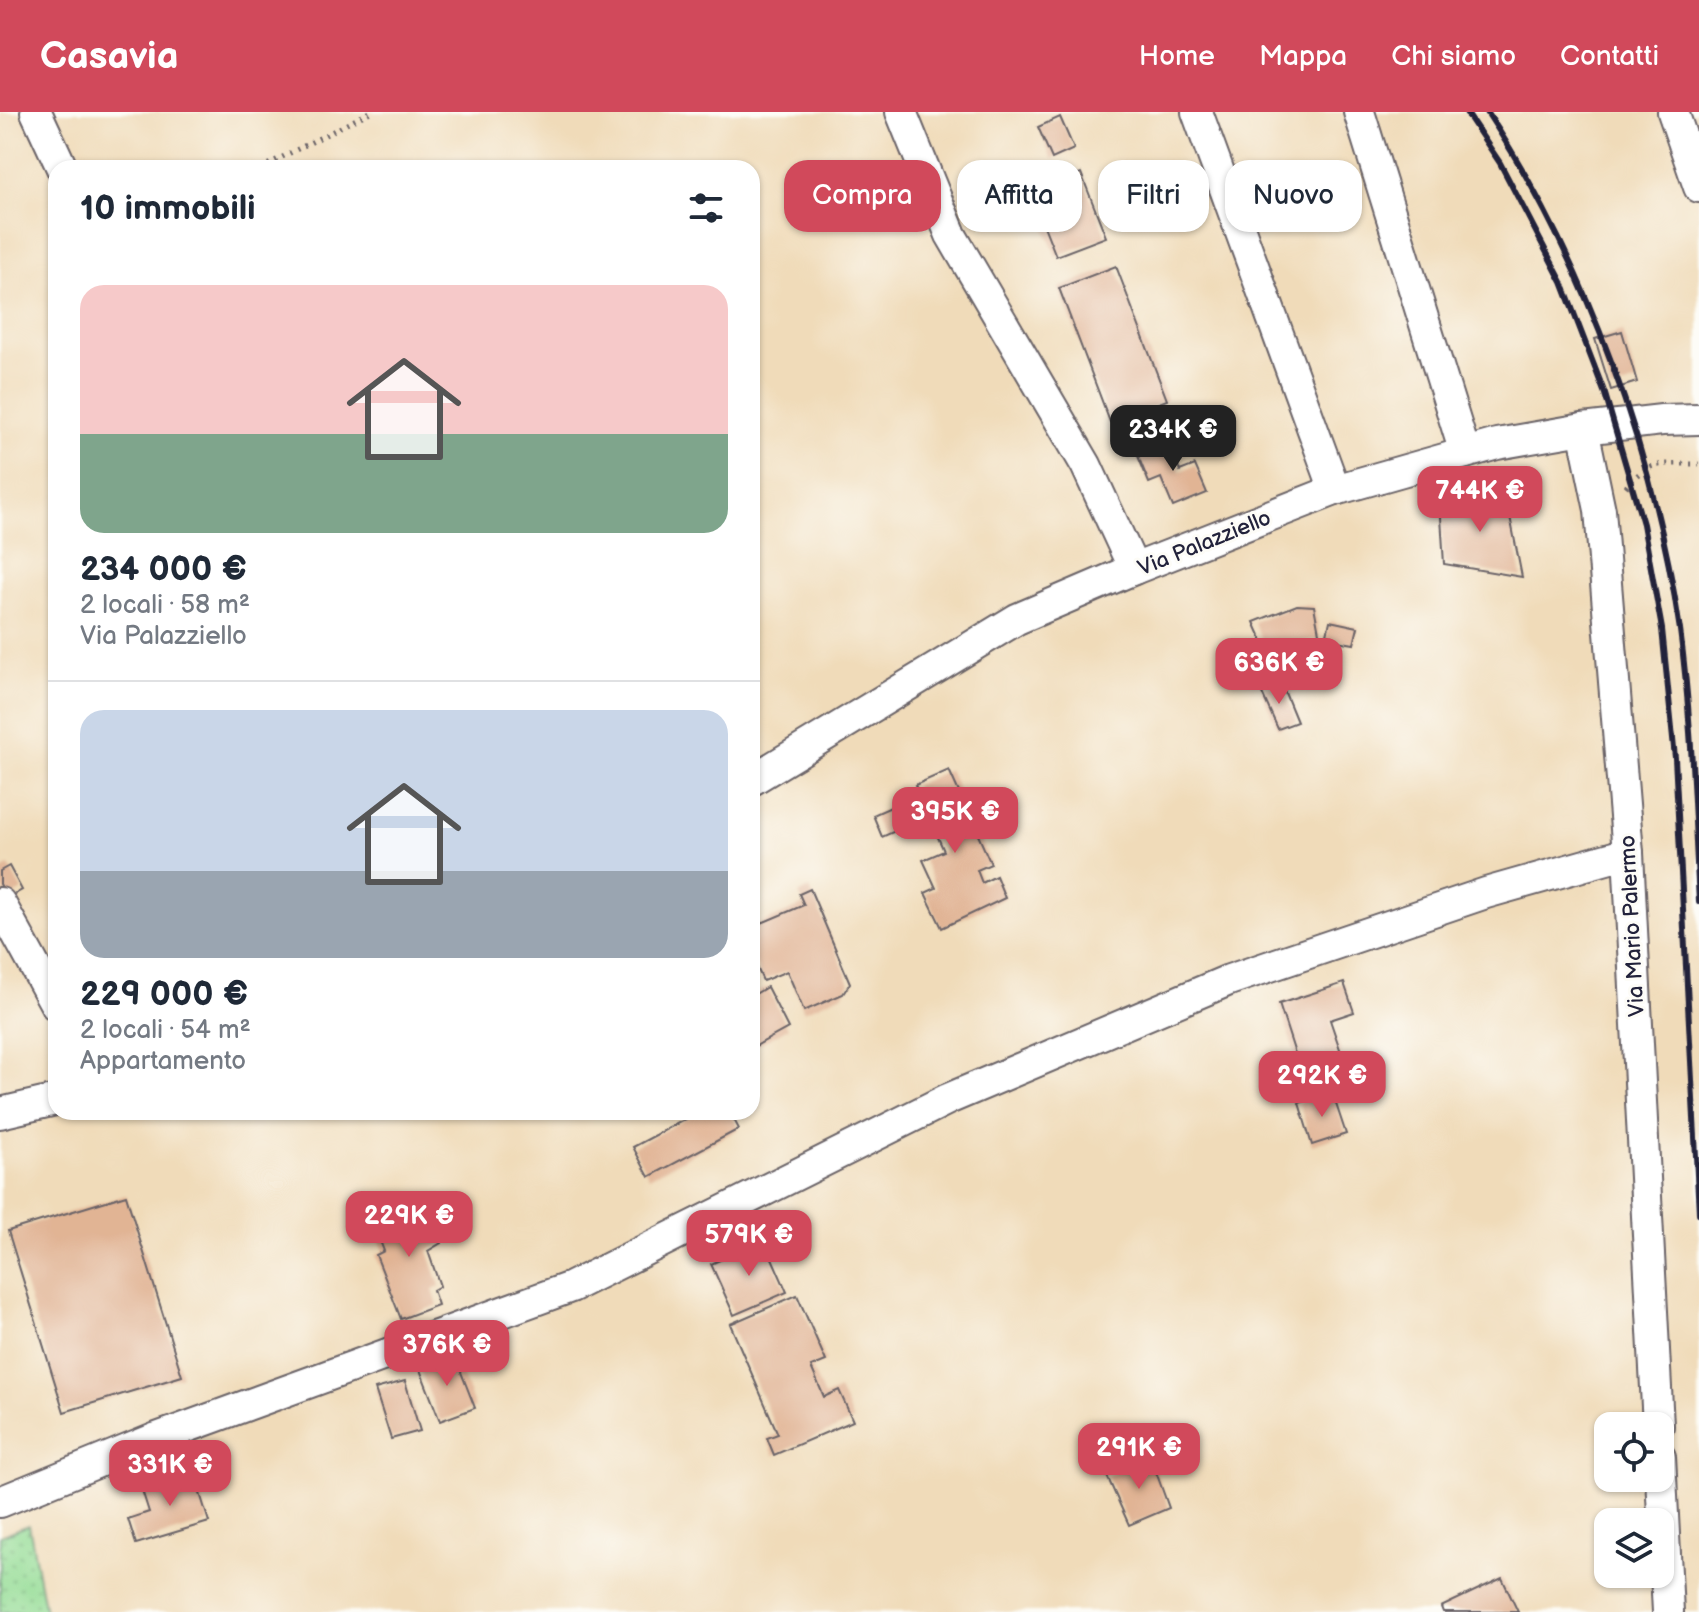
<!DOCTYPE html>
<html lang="it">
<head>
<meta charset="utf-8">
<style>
  :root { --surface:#fff; --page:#f2f2f3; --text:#1f2937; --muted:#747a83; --line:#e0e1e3; --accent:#d1495b }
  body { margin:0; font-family:"Balsamiq Sans",sans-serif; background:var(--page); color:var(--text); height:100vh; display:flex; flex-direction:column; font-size:30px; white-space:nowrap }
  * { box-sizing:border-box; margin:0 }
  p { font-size:26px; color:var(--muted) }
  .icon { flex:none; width:44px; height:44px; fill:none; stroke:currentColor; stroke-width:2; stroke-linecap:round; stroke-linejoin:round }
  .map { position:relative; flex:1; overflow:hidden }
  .panel { position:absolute; left:48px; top:48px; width:712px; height:960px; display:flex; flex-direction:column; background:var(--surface); border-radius:24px; box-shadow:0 2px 6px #0004 }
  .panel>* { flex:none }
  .hud { position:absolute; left:784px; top:48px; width:760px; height:72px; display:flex; gap:16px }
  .tools { position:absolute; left:1594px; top:1300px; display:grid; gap:16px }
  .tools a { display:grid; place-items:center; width:80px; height:80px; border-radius:16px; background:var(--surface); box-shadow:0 2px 6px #0004; font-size:40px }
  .price { position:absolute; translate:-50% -68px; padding:0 18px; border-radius:16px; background:var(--accent); color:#fff; font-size:26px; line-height:52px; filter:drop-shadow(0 2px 4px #0008) }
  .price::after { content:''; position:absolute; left:50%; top:48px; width:24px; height:18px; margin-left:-12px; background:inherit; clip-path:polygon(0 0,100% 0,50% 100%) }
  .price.current { background:#222; color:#fff }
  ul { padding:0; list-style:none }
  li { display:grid; align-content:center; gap:16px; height:424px; padding:0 32px }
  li+li { border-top:2px solid var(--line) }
  li span { display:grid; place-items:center; height:248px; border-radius:24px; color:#555 }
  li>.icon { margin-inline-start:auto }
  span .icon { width:144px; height:144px; fill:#fffc; stroke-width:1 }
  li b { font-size:34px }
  h2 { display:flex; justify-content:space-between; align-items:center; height:96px; padding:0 32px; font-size:34px }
  .tag { padding:0 28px; border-radius:24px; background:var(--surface); box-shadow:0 2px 6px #0004; font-size:28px; line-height:72px }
  .tag.current { background:var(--accent); color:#fff }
  header { display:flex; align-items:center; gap:48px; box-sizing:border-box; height:112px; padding:0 40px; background:var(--accent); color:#fff }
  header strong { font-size:38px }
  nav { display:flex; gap:44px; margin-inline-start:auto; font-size:28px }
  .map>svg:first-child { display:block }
</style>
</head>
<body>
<header>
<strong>Casavia</strong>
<nav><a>Home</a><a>Mappa</a><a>Chi siamo</a><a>Contatti</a></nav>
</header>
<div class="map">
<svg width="1699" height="1500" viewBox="0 0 1699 1500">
  <defs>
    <pattern id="grass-dots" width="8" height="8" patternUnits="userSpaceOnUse" patternTransform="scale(2)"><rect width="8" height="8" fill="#96dd97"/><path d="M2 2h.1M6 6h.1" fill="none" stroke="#81bd83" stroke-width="1.8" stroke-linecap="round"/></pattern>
  </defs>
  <rect width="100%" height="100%" fill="#fdfcf7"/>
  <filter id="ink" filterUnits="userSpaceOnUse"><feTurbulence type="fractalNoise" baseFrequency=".0125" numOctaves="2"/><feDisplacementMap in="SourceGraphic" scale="16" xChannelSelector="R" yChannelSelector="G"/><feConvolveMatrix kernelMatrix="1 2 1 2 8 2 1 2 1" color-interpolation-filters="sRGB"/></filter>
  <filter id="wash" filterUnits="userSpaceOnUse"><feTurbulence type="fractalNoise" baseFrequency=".006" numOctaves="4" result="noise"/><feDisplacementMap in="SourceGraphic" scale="32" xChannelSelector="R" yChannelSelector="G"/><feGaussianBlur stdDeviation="1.8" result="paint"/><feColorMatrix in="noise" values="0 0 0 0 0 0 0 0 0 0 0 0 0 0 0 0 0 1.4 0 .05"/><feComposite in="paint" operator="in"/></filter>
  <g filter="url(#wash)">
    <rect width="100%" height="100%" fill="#f0dbb9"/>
    <path fill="url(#grass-dots)" stroke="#5c8069" stroke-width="2" d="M 29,1413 L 45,1500 L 0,1500 L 0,1424 Z"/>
    <g id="blocks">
      <g fill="#e1b494">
        <path d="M 1060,5 L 1074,37 L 1052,47 L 1038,15 Z"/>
        <path d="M 1081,61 L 1106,125 L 1056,144 L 1031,81 Z"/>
        <path d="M 1116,154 L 1167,288 L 1110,310 L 1059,176 Z"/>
        <path d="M 1622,219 L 1637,270 L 1611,278 L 1595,227 Z"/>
        <path d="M 1179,326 L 1184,338 L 1174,344 L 1180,359 L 1195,353 L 1207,381 L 1173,395 L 1161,366 L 1149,371 L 1138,344 Z"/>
        <path d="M 1505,379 L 1522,465 L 1444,452 L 1440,390 Z"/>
        <path d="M 1297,493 L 1314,494 L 1320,526 L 1266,537 L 1254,510 Z"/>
        <path d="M 1330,509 L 1358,515 L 1354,532 L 1326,527 Z"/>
        <path d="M 1281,571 L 1297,610 L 1278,617 L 1261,579 Z"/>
        <path d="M 949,658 L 991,752 L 977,758 L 982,771 L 996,764 L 1005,786 L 942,816 L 925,781 L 936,776 L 923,748 L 944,739 L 915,673 Z"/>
        <path d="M 902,690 L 911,712 L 882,725 L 873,703 Z"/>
        <path d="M 9,754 L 22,778 L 8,786 L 0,772 L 0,759 Z"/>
        <path d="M 810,777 L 850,871 L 843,882 L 804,899 L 787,859 L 763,869 L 752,844 L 752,815 L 804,793 L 799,782 Z"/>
        <path d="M 1344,871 L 1354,900 L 1330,908 L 1342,943 L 1300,957 L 1279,892 Z"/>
        <path d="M 767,875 L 788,916 L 752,936 L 752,884 Z"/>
        <path d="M 1332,980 L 1346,1022 L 1312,1033 L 1299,991 Z"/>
        <path d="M 699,1000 L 730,1000 L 739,1017 L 649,1065 L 633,1035 Z"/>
        <path d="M 126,1083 L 182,1264 L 64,1300 L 8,1119 Z"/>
        <path d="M 426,1092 L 441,1131 L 428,1139 L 440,1174 L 433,1178 L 438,1193 L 401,1207 L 376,1143 L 384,1139 L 372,1109 Z"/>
        <path d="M 764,1128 L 787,1180 L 734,1203 L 711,1152 Z"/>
        <path d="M 797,1183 L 826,1249 L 811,1255 L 824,1285 L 839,1278 L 853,1309 L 774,1343 L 767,1326 L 778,1322 L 730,1212 Z"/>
        <path d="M 454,1242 L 475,1296 L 440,1309 L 419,1255 Z"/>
        <path d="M 405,1269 L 420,1319 L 391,1327 L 375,1277 Z"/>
        <path d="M 1151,1346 L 1169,1396 L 1129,1413 L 1107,1364 Z"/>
        <path d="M 193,1359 L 209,1410 L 136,1432 L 128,1407 L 149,1400 L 141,1375 Z"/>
        <path d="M 1502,1466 L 1518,1500 L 1443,1500 L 1441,1495 Z"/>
      </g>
    </g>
  </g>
  <g filter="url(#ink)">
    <use href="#blocks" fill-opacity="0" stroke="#6a6367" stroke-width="2"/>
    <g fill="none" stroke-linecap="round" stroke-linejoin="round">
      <g stroke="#6a6367" stroke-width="34">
        <g id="street">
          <path d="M 36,0 L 62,56"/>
          <path d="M 901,0 L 951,123 L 1086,353 L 1134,457"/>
          <path d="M 1197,0 L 1335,378"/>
          <path d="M 1359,0 L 1465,341"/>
          <path d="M 1673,0 L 1699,75"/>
          <path d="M 1583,317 L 1600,398 L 1628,741 L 1658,1314"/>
          <path d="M 752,668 L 1017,507 L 1134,457 L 1335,378 L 1497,332 L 1583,317 L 1662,308 L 1699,307"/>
          <path d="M 0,791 L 56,893"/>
          <path d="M 0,1001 L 56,988"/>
          <path d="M 1660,1345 L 1668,1500"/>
          <path d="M 0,1390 L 157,1326 L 571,1175 L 948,987 L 1229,868 L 1486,781 L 1628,741"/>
        </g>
      </g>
      <g stroke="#6a6367" stroke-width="5" stroke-dasharray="2 6" stroke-linecap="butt">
        <path d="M 261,56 L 370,0"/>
        <path d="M 1626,375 C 1649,346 1665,353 1699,352"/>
      </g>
      <use href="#street" stroke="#fff" stroke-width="30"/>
      <g stroke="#22223b" stroke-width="6">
        <path d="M 1466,0 L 1500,51 L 1562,170 L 1605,282 L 1643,412 L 1662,517 L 1675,646 L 1699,1101"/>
        <path d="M 1487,0 C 1586,151 1654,340 1680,518 C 1692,608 1694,699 1699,790"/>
      </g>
    </g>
  </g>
  <g text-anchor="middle" stroke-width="6" stroke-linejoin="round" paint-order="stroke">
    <g font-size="22" fill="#22223b" stroke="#fdfcf7">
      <text transform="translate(1204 430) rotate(-22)" y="8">Via Palazziello</text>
      <text transform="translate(1631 814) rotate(-93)" y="8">Via Mario Palermo</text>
    </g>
  </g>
</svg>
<div class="tools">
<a><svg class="icon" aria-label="locate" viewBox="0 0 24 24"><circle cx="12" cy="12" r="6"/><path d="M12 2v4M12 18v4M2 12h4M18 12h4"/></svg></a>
<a><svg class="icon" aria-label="layers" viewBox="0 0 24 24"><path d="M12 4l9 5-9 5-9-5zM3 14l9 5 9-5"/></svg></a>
</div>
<b class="price current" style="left:1173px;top:361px">234K €</b>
<b class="price" style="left:1480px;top:422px">744K €</b>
<b class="price" style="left:1279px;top:594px">636K €</b>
<b class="price" style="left:955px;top:743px">395K €</b>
<b class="price" style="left:1322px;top:1007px">292K €</b>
<b class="price" style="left:409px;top:1147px">229K €</b>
<b class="price" style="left:749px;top:1166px">579K €</b>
<b class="price" style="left:447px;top:1276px">376K €</b>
<b class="price" style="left:1139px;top:1379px">291K €</b>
<b class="price" style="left:170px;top:1396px">331K €</b>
<div class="hud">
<a class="tag current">Compra</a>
<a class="tag">Affitta</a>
<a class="tag">Filtri</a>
<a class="tag">Nuovo</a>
</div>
<section class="panel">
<h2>10 immobili<svg class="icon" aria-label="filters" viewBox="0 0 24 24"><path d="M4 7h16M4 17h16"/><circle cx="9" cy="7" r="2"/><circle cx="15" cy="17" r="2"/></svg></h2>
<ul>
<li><span style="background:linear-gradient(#f6c9c9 60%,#7fa58c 0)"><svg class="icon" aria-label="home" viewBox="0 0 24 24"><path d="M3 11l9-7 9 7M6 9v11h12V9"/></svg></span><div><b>234 000 €</b><p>2 locali · 58 m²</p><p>Via Palazziello</p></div></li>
<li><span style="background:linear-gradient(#c9d6e8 65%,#9aa5b1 0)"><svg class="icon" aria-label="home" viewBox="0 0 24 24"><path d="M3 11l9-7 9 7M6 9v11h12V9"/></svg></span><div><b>229 000 €</b><p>2 locali · 54 m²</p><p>Appartamento</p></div></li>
</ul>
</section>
</div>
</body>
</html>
